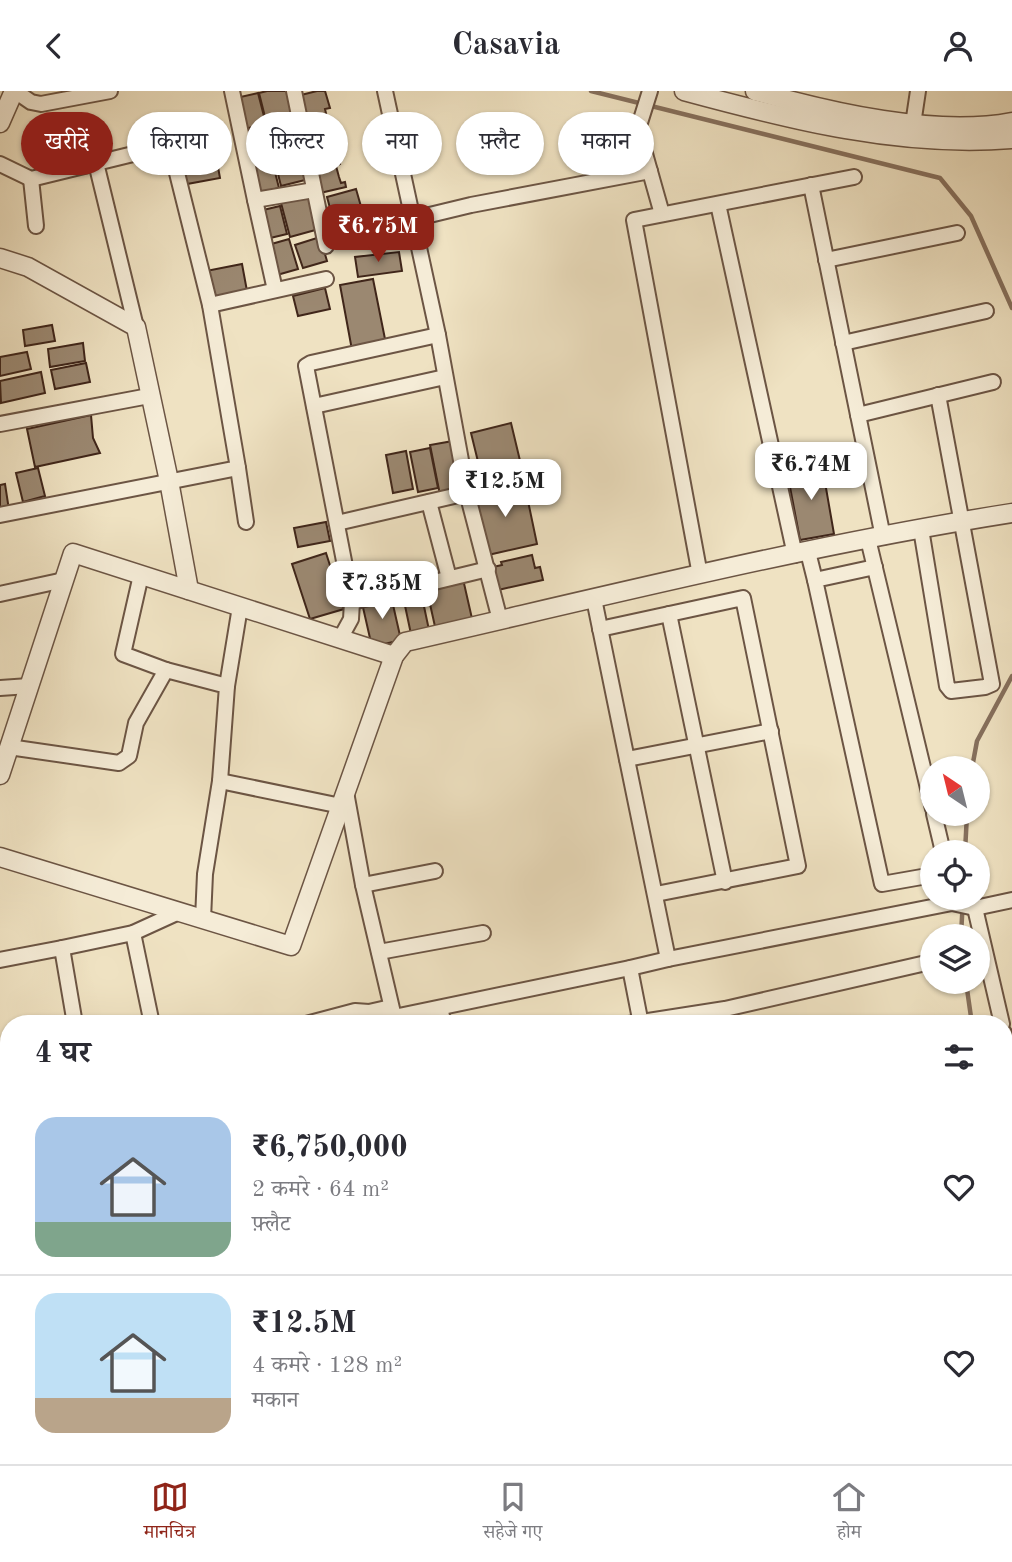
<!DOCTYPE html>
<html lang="hi">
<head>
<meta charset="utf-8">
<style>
  :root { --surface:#fff; --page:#f2f2f3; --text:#2b2b33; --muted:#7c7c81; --line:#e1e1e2; --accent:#8f2418 }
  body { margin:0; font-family:"Old Standard TT","Noto Serif Devanagari",serif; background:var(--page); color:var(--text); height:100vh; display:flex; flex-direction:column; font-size:26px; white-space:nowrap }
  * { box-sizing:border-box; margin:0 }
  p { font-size:23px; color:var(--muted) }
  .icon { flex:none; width:38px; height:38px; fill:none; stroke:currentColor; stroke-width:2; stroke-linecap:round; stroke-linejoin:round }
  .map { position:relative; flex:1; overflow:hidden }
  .drawer { position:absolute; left:0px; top:924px; width:1013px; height:450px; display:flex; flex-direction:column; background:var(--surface); border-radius:28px 28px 0 0; box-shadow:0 2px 5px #0004 }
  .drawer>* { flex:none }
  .hud { position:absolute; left:21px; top:21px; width:971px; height:63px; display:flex; gap:14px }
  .needle { width:46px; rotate:325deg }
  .buttons { position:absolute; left:920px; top:665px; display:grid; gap:14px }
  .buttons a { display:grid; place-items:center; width:70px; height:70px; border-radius:50%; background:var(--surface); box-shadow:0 2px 5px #0004; font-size:35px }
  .price { position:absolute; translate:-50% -60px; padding:0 16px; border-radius:14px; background:#fff; color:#222; font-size:23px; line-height:46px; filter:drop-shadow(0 2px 4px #0008) }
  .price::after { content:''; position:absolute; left:50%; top:42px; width:21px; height:16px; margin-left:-10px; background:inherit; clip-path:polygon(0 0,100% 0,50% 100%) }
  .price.active { background:var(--accent); color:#fff }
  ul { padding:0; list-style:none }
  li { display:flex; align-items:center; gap:21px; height:175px; padding:0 35px }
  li+li { border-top:2px solid var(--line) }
  li span { display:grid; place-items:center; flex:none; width:196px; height:140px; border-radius:21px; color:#555 }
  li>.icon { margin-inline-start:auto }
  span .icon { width:84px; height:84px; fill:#fffc; stroke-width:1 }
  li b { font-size:30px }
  h2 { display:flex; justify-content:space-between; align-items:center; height:84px; padding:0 35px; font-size:30px }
  .pill { padding:0 24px; border-radius:32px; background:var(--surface); box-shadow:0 2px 5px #0004; font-size:24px; line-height:63px }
  .pill.active { background:var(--accent); color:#fff }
  header { display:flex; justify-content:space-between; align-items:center; height:91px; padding:0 35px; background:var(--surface); font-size:32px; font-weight:800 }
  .tabs { display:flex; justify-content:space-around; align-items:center; height:98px; border-top:2px solid var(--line); background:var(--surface); font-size:19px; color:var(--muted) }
  .tabs a { display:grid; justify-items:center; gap:4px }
  .tabs .active { color:var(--accent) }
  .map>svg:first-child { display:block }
</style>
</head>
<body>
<header><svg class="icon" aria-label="back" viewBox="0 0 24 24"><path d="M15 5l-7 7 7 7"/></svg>Casavia<svg class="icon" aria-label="person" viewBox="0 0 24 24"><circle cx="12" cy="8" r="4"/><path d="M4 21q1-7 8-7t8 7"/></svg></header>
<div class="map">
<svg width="1012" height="1373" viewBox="0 0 1012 1373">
  <rect width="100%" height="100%" fill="#efe2c2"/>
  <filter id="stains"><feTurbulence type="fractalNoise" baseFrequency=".00286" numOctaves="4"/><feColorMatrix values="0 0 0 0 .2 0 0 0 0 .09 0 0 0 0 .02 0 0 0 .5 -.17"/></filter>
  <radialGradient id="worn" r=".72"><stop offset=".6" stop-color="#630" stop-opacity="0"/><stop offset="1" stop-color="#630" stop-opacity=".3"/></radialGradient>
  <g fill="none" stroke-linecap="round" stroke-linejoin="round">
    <g stroke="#86705d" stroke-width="4.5">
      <path d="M 591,0 L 940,87 L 971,125 L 1012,217"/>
      <path d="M 972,677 L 977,650 L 1012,585"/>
      <path d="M 965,761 L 967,723"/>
      <path d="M 961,845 L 963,807"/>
      <path d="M 966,891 L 972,933"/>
      <path d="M 1004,1017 L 1012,1037"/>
    </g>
  </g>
  <g fill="#9b8871" stroke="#40261a" stroke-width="2">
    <path d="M 267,0 L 287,0 L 293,28 L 267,34 L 259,2 Z"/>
    <path d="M 317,0 L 325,0 L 330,17 L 325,18 L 328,31 L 306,37 L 297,5 Z"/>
    <path d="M 258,2 L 266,33 L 244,38 L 236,7 Z"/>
    <path d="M 294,28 L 300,55 L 274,61 L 268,36 Z"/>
    <path d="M 329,32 L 333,47 L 330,48 L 332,54 L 322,57 L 324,65 L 313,68 L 305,38 Z"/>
    <path d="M 266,35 L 272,62 L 251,68 L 244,40 Z"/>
    <path d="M 214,54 L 220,87 L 187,93 L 181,60 Z"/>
    <path d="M 301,56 L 309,88 L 281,95 L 273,63 Z"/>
    <path d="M 338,64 L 340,73 L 336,75 L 339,86 L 341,92 L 345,91 L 346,96 L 320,102 L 312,70 Z"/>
    <path d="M 271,65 L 279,97 L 259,102 L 251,70 Z"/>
    <path d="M 356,98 L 366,133 L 325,144 L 322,131 L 333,128 L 327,106 Z"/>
    <path d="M 310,104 L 319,138 L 290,146 L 281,112 Z"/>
    <path d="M 280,115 L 287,143 L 266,148 L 259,120 Z"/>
    <path d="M 320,146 L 327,170 L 303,177 L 295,154 Z"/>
    <path d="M 289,148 L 298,178 L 277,184 L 268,154 Z"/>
    <path d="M 399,161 L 402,180 L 358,186 L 355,166 Z"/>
    <path d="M 242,173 L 247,200 L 211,207 L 206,180 Z"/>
    <path d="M 373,188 L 386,253 L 352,259 L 340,194 Z"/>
    <path d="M 325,197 L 330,218 L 298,225 L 293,205 Z"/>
    <path d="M 52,234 L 55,250 L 25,255 L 23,239 Z"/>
    <path d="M 83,252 L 85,270 L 50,276 L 48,258 Z"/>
    <path d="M 27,261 L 31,278 L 0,285 L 0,266 Z"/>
    <path d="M 86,272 L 90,291 L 55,298 L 51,279 Z"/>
    <path d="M 41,281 L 45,302 L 1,312 L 0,290 Z"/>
    <path d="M 91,324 L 93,347 L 100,362 L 35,376 L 27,338 Z"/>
    <path d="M 511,332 L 522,378 L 482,387 L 471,342 Z"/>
    <path d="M 453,350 L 463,400 L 440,404 L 430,354 Z"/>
    <path d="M 430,357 L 438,397 L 418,401 L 410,361 Z"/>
    <path d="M 406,360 L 413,398 L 393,402 L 386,364 Z"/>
    <path d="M 822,374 L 834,443 L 800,449 L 787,380 Z"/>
    <path d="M 38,377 L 45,405 L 23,411 L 16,382 Z"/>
    <path d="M 517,392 L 521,412 L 528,410 L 537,453 L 488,464 L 475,400 Z"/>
    <path d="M 5,393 L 9,419 L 0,420 L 0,394 Z"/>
    <path d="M 326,431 L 330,450 L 298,456 L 294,437 Z"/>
    <path d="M 326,462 L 344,518 L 310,528 L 292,473 Z"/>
    <path d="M 532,464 L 535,477 L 540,476 L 543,489 L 498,499 L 493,476 L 502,474 L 501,471 Z"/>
    <path d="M 463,488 L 473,532 L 436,540 L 426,495 Z"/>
    <path d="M 391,505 L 401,549 L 372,556 L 362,512 Z"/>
    <path d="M 422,506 L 429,539 L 411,543 L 404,510 Z"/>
  </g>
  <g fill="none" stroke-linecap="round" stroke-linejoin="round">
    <g stroke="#6c5544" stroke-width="18">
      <g id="minor">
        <path d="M 15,0 L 31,11 L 41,13 L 110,0"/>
        <path d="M 232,0 L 255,109 L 314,99"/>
        <path d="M 294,0 L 326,155"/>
        <path d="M 385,0 L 438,244 L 467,402 L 500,529"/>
        <path d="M 650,0 L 638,38 L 662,123"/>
        <path d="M 912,40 L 918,0"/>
        <path d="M 96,72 L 136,236"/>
        <path d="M 0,73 L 31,88 L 170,54 L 210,214 L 326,188"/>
        <path d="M 31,88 L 36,135"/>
        <path d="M 811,94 L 883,446"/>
        <path d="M 255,109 L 275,199"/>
        <path d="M 718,113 L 795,464"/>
        <path d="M 413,128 L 471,114 L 650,80"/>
        <path d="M 826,169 L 957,142"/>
        <path d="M 438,244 L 311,272 L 306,275 L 352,511 L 488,478"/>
        <path d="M 843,252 L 986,220"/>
        <path d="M 314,315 L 445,286"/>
        <path d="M 858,324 L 993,291"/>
        <path d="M 0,333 L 149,305"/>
        <path d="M 238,377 L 246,431"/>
        <path d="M 429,411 L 449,487"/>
        <path d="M 0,424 L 238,377 L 210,214"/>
        <path d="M 337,432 L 467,402"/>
        <path d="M 921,438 L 947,595 L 951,600 L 985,596 L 992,593 L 938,304"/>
        <path d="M 868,448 L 933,718"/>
        <path d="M 808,461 L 815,489"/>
        <path d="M 875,476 L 815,489 L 882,793 L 933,784"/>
        <path d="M 141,484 L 123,563 L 166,579"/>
        <path d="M 700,484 L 634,129 L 854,86"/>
        <path d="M 0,503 L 64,489"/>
        <path d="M 594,508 L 668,868"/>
        <path d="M 669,523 L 725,791"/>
        <path d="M 600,538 L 743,507 L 798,775 L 656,803"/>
        <path d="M 340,548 L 351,528 L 352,511"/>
        <path d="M 227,595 L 240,516"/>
        <path d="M 0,597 L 29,595"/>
        <path d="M 9,656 L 119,672 L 129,665 L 136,632 L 166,579 L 227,595 L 220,690 L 205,783 L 203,828"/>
        <path d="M 627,668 L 771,640"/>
        <path d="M 220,690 L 341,715"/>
        <path d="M 346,701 L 363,794 L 394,926 L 630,877 L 668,868 L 952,812 L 975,817 L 1012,809"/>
        <path d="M 934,723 L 943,761"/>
        <path d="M 363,794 L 435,780"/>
        <path d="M 975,817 L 1002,933"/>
        <path d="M 133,842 L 152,933"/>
        <path d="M 62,857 L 133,842 L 179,821"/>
        <path d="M 379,861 L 483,842"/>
        <path d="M 0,869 L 62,857 L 75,933"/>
        <path d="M 630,877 L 641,933"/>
        <path d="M 440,917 L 444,933"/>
        <path d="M 306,933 L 355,920 L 369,921 L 391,916"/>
        <path d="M 629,933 L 725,918 L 926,872"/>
        <path d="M 1004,942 L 1012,973"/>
        <path d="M 0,962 L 9,1001"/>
        <path d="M 1004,1082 L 1012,1081"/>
        <path d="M 0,1118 L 9,1123"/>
        <path d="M 1004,1213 L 1012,1211"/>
        <path d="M 23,1373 L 26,1365"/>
      </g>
    </g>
    <g stroke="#6c5544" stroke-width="21">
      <g id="tertiary">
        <path d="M 684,0 C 791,29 900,57 1012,48"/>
        <path d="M 755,0 C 830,21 935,46 1012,31"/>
        <path d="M 0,32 L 14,0"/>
        <path d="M 0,167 L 28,176 L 136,236 L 169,390 L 189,499"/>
        <path d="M 0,684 L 73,462 L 394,565"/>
        <path d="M 0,766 L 291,855 L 394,565 L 405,551 C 606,505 808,454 1012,422"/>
      </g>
    </g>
    <use href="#minor" stroke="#f5ecd7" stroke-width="14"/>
    <use href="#tertiary" stroke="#f5ecd7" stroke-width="18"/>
  </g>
  <rect width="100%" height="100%" filter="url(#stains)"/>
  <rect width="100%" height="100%" fill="url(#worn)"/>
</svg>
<div class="buttons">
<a><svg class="needle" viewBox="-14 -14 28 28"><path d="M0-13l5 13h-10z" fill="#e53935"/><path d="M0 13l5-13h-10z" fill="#7c7c81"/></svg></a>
<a><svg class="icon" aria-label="locate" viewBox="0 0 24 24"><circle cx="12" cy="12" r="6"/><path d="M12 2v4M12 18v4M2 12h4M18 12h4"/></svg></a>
<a><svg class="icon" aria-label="layers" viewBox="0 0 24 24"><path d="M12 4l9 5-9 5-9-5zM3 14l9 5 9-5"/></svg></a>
</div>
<b class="price active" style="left:378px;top:173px">₹6.75M</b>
<b class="price" style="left:811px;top:411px">₹6.74M</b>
<b class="price" style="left:505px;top:428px">₹12.5M</b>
<b class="price" style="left:382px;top:530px">₹7.35M</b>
<div class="hud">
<a class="pill active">खरीदें</a>
<a class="pill">किराया</a>
<a class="pill">फ़िल्टर</a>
<a class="pill">नया</a>
<a class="pill">फ़्लैट</a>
<a class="pill">मकान</a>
</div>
<section class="drawer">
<h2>4 घर<svg class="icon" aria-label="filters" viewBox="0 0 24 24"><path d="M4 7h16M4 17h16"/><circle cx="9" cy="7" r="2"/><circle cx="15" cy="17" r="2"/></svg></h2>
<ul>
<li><span style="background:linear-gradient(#a9c7e8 75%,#7fa58c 0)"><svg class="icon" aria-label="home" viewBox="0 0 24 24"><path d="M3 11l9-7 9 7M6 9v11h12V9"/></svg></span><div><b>₹6,750,000</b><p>2 कमरे · 64 m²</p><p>फ़्लैट</p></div><svg class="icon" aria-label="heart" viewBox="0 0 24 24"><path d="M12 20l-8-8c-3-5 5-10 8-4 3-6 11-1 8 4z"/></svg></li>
<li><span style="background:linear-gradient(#bfe0f5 75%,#b9a48a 0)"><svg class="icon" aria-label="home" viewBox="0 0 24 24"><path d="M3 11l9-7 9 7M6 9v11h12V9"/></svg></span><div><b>₹12.5M</b><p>4 कमरे · 128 m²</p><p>मकान</p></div><svg class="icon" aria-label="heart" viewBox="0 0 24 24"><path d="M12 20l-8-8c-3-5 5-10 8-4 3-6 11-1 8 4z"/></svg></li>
</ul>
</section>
</div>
<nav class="tabs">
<a class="active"><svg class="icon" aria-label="map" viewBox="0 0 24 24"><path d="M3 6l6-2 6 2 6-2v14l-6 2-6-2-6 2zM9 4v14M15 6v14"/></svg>मानचित्र</a>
<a><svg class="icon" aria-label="saved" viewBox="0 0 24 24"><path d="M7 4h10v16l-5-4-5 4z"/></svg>सहेजे गए</a>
<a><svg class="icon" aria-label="home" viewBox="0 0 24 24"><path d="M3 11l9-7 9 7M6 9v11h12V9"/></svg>होम</a>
</nav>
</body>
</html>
